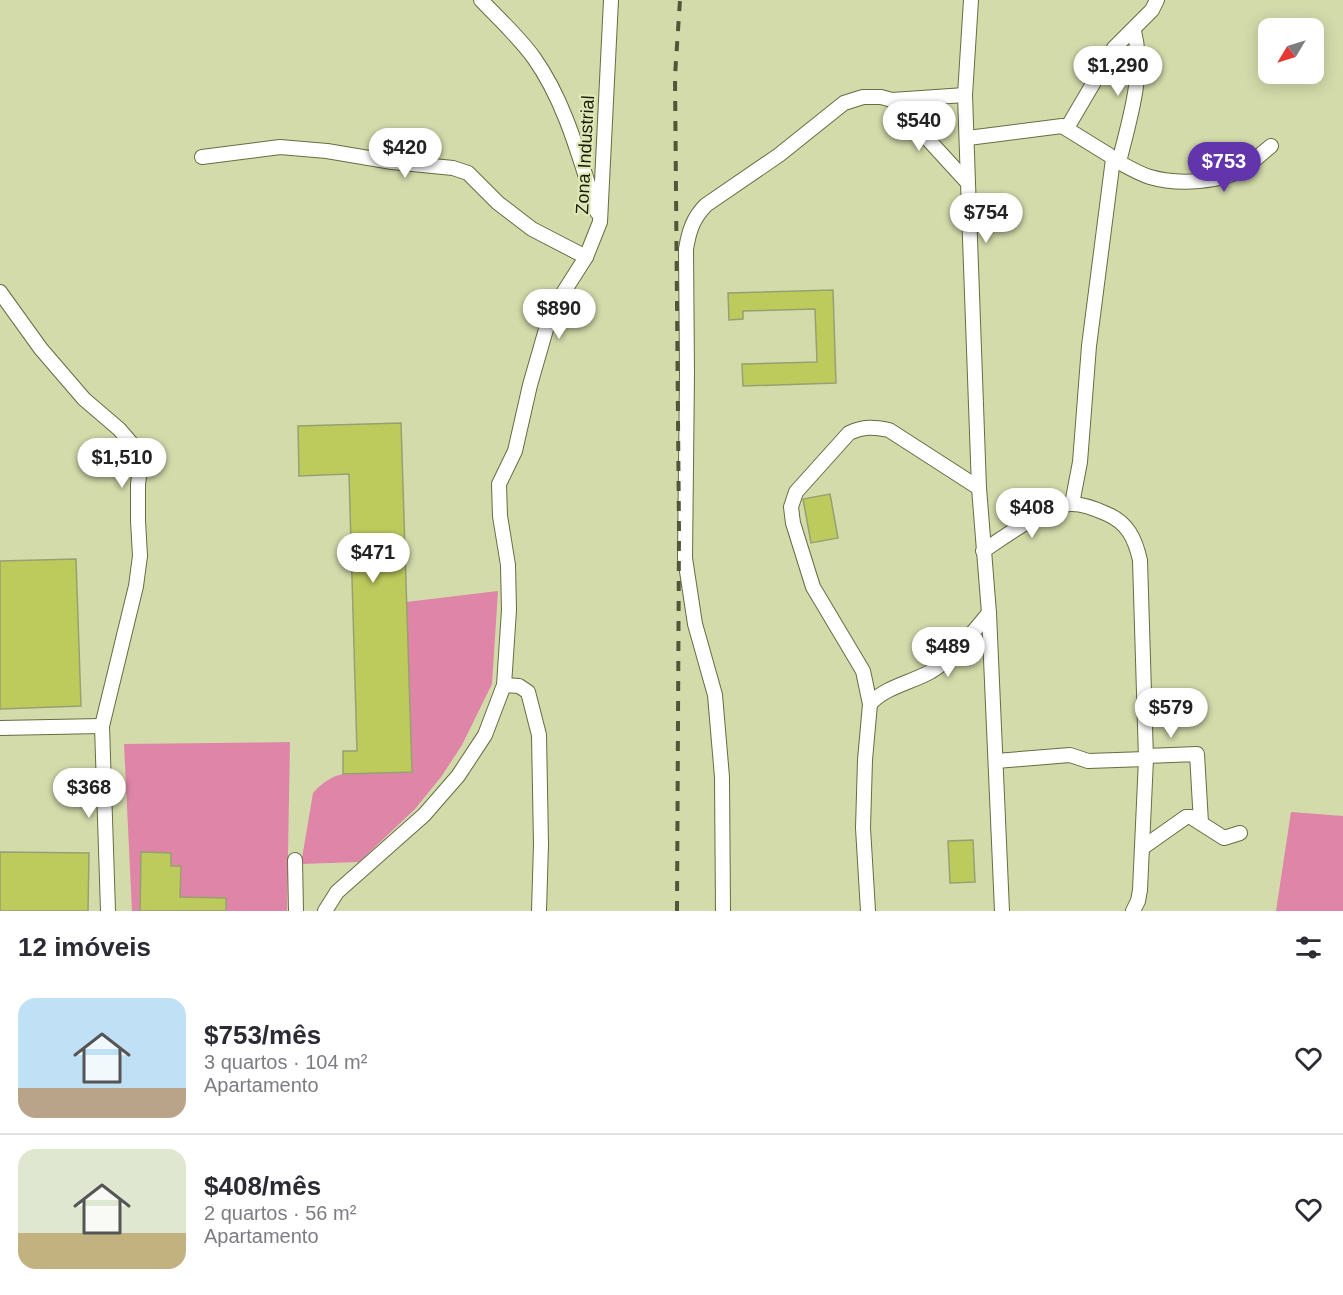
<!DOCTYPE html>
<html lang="pt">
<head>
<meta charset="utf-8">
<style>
  :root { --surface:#fff; --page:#f2f2f3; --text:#2b2b33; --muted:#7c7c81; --line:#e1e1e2; --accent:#6235ad }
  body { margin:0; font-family:Arial,sans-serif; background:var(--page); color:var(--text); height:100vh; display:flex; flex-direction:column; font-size:22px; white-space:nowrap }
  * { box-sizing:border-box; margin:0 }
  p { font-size:20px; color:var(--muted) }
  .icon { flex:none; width:33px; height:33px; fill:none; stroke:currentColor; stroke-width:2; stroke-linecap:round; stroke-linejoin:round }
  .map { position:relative; height:911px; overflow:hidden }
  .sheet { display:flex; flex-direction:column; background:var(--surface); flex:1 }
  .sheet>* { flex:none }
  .needle { width:39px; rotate:232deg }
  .tools { position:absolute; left:1258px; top:18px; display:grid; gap:12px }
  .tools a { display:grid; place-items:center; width:66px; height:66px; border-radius:12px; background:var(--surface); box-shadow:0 3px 15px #0003; font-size:30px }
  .price { position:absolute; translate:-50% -51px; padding:0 14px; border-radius:21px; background:#fff; color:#222; font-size:20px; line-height:39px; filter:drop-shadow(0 2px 3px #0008) }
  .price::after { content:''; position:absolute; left:50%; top:36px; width:18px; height:14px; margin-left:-9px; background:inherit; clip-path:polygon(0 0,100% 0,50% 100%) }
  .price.current { background:var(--accent); color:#fff }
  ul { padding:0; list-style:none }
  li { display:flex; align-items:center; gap:18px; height:150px; padding:0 18px }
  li+li { border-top:2px solid var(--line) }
  li span { display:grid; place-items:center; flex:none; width:168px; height:120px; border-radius:18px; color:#555 }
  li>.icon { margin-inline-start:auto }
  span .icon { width:72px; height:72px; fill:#fffc; stroke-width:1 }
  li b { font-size:26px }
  h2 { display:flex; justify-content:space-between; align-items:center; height:72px; padding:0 18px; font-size:26px }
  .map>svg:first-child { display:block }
</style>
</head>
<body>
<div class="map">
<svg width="1343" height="911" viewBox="0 0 1343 911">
  <rect width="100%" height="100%" fill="#d3dbab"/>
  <g fill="#de85a8">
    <path d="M 498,591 L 492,684 L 462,745 L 441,777 L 415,809 L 359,862 L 301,864 L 313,793 C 322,783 330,777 343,774 L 412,772 L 406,602 Z"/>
    <path d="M 290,742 L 287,911 L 132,911 L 124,744 Z"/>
    <path d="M 1291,812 L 1343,816 L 1343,911 L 1276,911 Z"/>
  </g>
  <g fill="#bdcb5d" stroke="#98a071" stroke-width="1.5">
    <path d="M 833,290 L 836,383 L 743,386 L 742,364 L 817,362 L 815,309 L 743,311 L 743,319 L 729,320 L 728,293 Z"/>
    <path d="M 401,423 L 412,772 L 343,774 L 343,751 L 357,751 L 349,474 L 299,476 L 298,426 Z"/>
    <path d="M 830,494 L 838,538 L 811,543 L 803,499 Z"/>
    <path d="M 76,559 L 81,706 L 0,709 L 0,561 Z"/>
    <path d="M 973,840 L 975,882 L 950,883 L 948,841 Z"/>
    <path d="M 0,852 L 89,853 L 88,911 L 0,911 Z"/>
    <path d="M 141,852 L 171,853 L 171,866 L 181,866 L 180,897 L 226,898 L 226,911 L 140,911 Z"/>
  </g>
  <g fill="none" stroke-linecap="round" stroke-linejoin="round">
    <g stroke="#666d41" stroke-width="16">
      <g id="minor">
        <path d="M 481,0 C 499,19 519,37 534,58 C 566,103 580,160 597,212"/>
        <path d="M 971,0 L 965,95 L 968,183 L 979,488 L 989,613 L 1002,911"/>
        <path d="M 892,100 L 968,183"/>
        <path d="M 1067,128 L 1114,48 L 1152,10 L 1157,0"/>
        <path d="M 968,138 L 1062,126 L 1109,155 L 1113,159 L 1089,346 L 1080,462 L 1072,504"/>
        <path d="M 202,157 L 280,147 L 327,151 L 392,162 L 453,168 L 468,173 L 498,203 L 532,229 L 586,257"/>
        <path d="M 1113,159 C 1125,165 1137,173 1150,177 C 1177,185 1222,183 1246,167 C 1254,161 1262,153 1271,146"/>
        <path d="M 1119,162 C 1129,121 1145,73 1134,31"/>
        <path d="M 0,292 L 41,349 L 84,399 L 119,429 L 132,444 L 141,462 L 138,484 L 138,521 L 140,556 L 136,586 L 102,726 L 108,911"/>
        <path d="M 983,551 C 1003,538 1050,503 1072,504 C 1084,504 1096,509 1107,514 C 1128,523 1135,539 1140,560 L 1146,759 L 1140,890 L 1138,901 L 1133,911"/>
        <path d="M 504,685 L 519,686 L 528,692 L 539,735 L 541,844 L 539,911"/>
        <path d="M 870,704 C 885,687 910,683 930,672 C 954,658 971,634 989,613"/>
        <path d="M 0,728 L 102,726"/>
        <path d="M 1146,756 L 1197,754 L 1201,823"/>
        <path d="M 996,761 L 1070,755 L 1088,761 L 1146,759"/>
        <path d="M 1142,848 L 1186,817 L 1191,817 L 1224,838 L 1240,833"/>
        <path d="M 295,860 L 296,911"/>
        <path d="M 325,911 L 337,892 L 424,815 L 458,776 L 485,735 L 504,685 L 509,610 L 508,565 L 500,516 L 499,484 L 515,451 L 530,385 L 551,312 L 586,257 L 600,222 L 611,0"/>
        <path d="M 723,911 L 722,777 L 715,695 L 695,624 L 685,558 L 687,373 L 686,249 C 689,231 693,218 706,205 L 779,155 L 844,103 L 863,97 L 881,97 L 892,100 L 965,95"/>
        <path d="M 868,911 L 863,828 L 865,760 L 870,704 L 863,671 L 813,587 L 793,523 L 791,507 L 796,492 L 849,433 C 864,426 874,427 889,430 L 979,488"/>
      </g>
    </g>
    <use href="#minor" stroke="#fff" stroke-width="14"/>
    <path stroke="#51553a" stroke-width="4" stroke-dasharray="10 10" stroke-linecap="butt" d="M 677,911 L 679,532 L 675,76 L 680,0"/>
  </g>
  <g text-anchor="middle" stroke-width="4.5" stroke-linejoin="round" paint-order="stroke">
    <g font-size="18" fill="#1a1c0a" stroke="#e0e8b7">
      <text transform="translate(585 155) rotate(-87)" y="6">Zona Industrial</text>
    </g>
  </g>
</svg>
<div class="tools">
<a><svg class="needle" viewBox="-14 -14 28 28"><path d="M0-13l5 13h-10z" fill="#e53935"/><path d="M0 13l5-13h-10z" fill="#7c7c81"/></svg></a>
</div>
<b class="price" style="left:1118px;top:97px">$1,290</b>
<b class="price" style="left:919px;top:152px">$540</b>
<b class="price" style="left:405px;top:179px">$420</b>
<b class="price current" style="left:1224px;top:193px">$753</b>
<b class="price" style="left:986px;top:244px">$754</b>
<b class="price" style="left:559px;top:340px">$890</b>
<b class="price" style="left:122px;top:489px">$1,510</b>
<b class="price" style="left:1032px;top:539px">$408</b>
<b class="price" style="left:373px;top:584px">$471</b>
<b class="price" style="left:948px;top:678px">$489</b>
<b class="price" style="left:1171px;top:739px">$579</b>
<b class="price" style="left:89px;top:819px">$368</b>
</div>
<section class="sheet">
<h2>12 imóveis<svg class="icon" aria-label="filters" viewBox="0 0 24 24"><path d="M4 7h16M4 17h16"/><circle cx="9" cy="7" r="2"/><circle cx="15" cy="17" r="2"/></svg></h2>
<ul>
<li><span style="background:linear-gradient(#bfe0f5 75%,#b9a48a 0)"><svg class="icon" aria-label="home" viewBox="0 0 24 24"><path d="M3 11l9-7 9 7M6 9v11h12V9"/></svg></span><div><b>$753/mês</b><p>3 quartos · 104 m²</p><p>Apartamento</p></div><svg class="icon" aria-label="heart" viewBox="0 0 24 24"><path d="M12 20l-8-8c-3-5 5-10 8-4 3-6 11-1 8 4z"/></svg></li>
<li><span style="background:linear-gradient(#dfe7d0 70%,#c2b280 0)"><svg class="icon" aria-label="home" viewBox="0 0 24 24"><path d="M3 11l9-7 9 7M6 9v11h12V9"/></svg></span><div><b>$408/mês</b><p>2 quartos · 56 m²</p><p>Apartamento</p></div><svg class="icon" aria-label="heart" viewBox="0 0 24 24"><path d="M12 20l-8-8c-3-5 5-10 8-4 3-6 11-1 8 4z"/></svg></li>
</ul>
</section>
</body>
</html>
